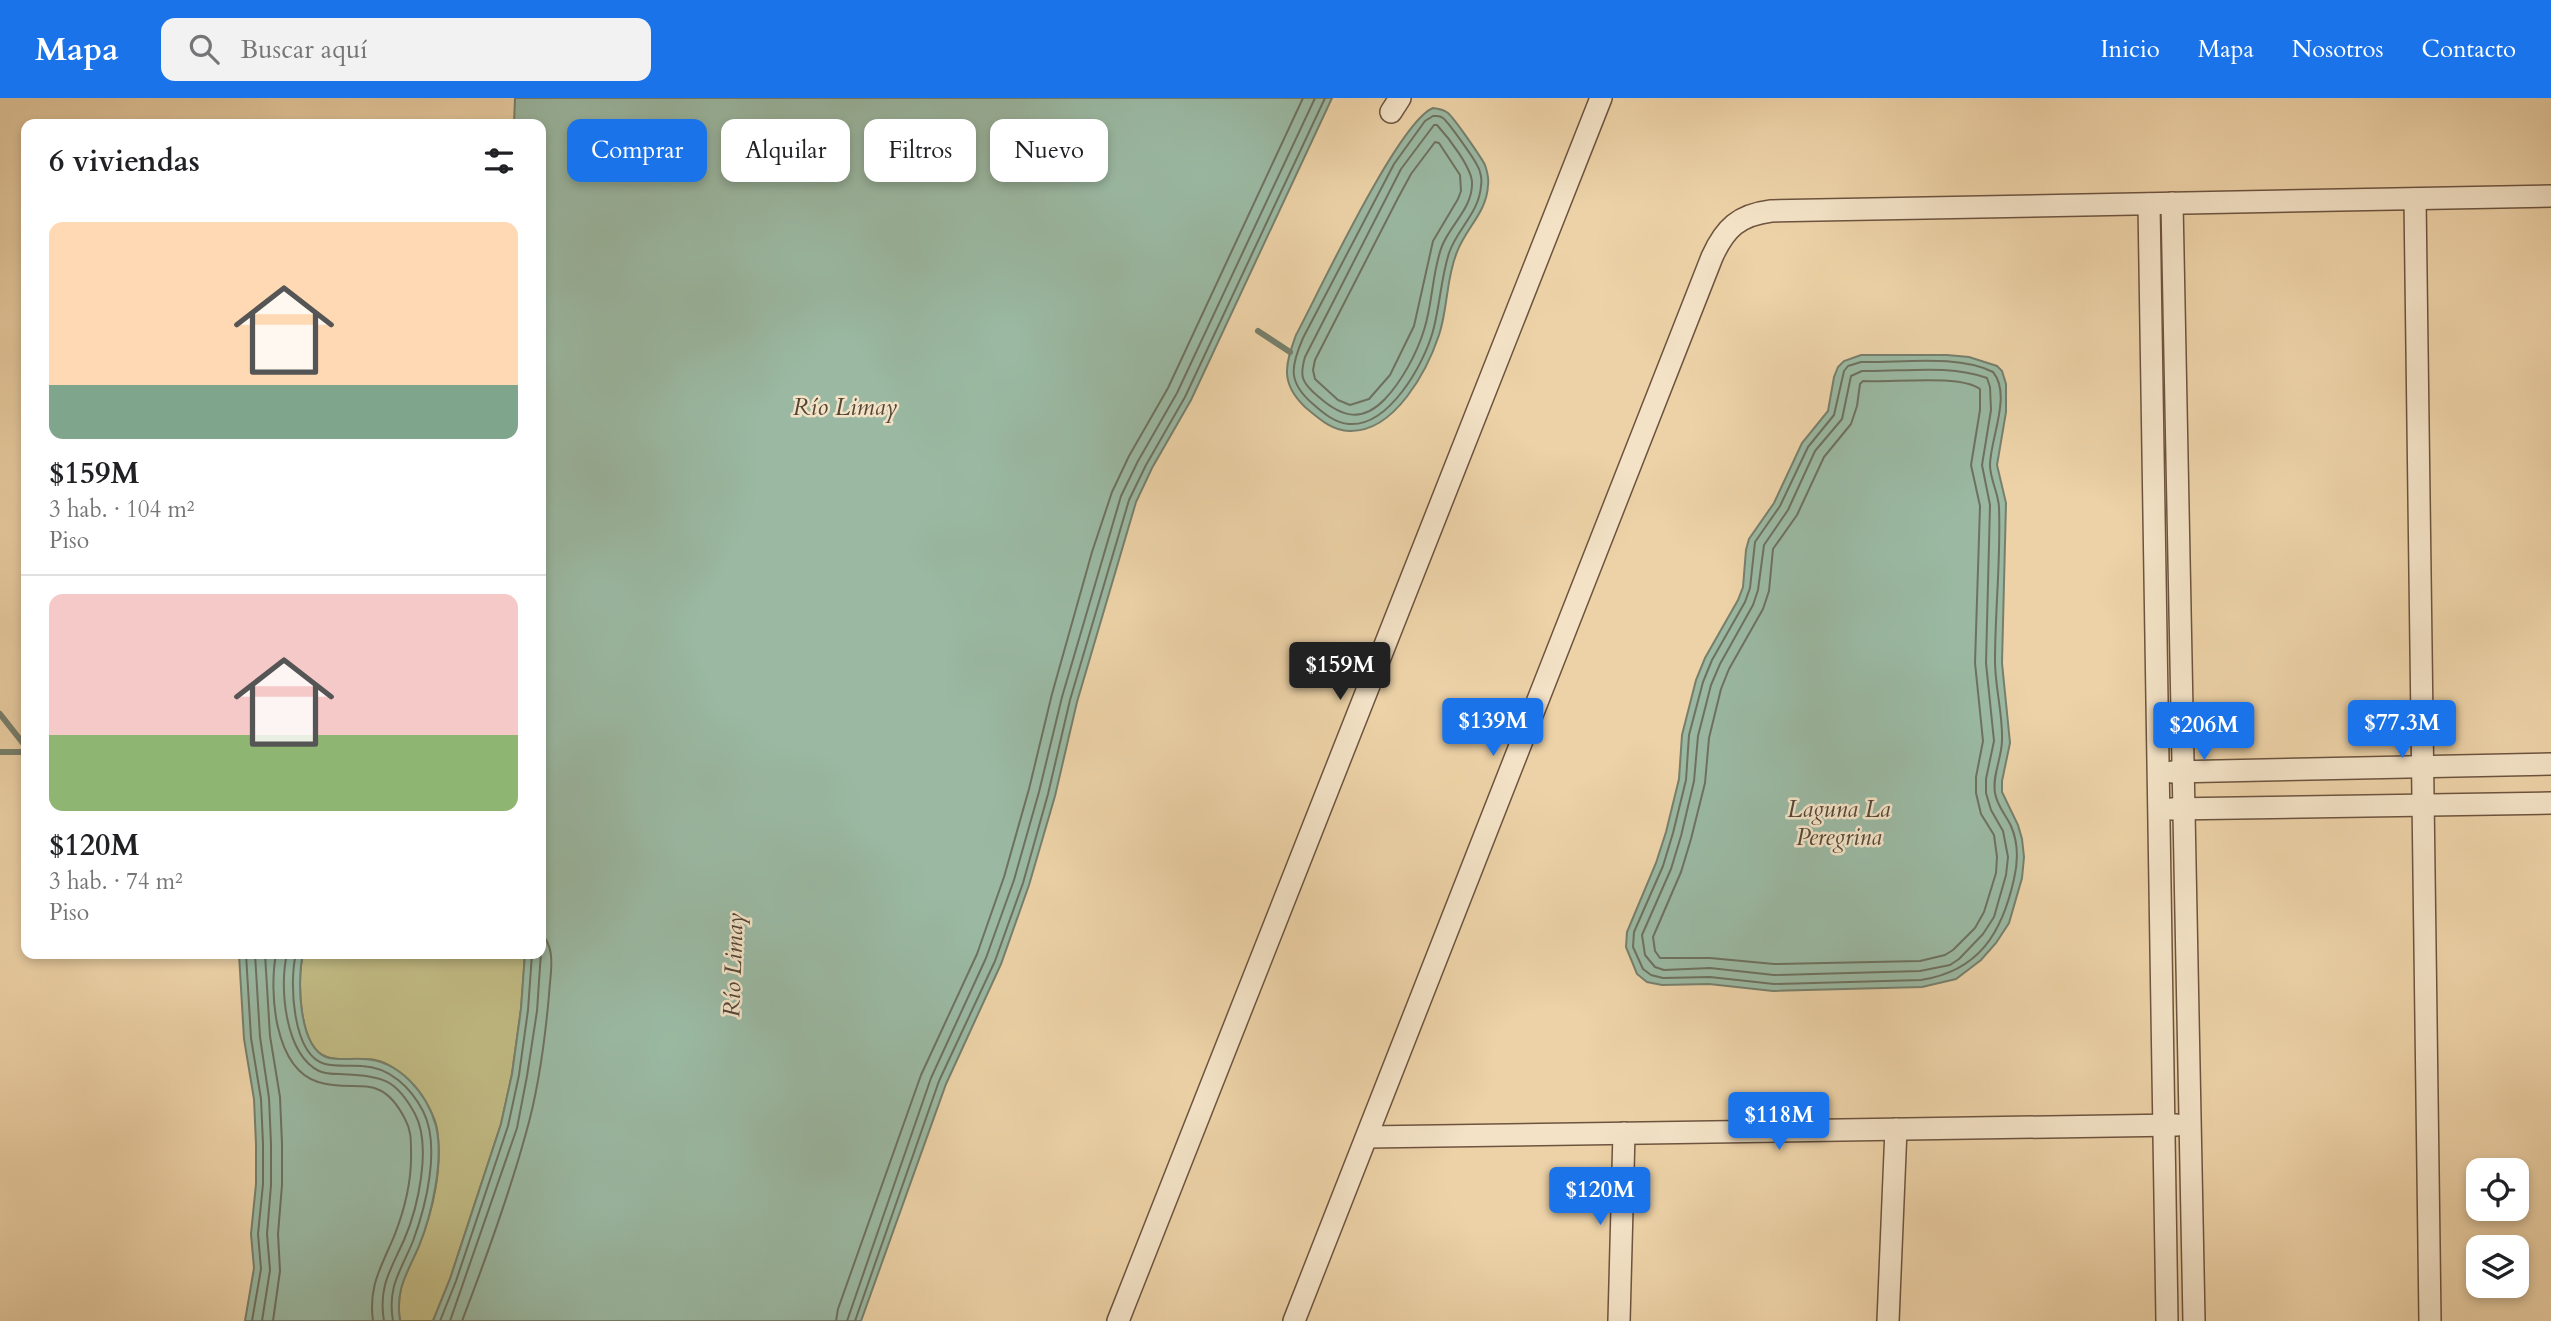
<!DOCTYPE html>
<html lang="es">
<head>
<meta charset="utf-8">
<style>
  :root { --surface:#fff; --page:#f2f2f2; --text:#202124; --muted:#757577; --line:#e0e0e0; --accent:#1a73e8 }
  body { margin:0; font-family:Cardo,serif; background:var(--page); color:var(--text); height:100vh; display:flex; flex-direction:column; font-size:26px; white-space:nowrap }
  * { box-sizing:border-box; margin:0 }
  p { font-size:23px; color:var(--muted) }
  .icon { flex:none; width:38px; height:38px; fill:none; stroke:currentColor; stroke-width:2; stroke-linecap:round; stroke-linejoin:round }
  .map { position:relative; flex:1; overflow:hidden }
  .panel { position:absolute; left:21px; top:21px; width:525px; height:840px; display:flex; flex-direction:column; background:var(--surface); border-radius:14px; box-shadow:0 4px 10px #0003 }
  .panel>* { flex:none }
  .guide { position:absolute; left:567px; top:21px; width:665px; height:63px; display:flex; gap:14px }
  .buttons { position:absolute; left:2466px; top:1060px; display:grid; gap:14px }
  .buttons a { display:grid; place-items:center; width:63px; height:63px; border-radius:14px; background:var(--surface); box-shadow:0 4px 10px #0003; font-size:35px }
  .price { position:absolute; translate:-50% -60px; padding:0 16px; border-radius:7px; background:var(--accent); color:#fff; font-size:23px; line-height:46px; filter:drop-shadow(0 2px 4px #0008) }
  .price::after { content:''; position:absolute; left:50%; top:42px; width:21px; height:16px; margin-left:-10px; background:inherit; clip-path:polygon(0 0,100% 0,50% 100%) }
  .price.active { background:#222; color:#fff }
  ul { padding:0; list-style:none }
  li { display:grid; align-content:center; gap:14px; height:371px; padding:0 28px }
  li+li { border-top:2px solid var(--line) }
  li span { display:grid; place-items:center; height:217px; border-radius:14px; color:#555 }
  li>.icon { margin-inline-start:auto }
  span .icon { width:126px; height:126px; fill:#fffc; stroke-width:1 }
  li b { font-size:30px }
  h2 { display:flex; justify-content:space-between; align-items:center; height:84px; padding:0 28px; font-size:30px }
  .tag { padding:0 24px; border-radius:14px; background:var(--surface); box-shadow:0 4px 10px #0003; font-size:24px; line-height:63px }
  .tag.active { background:var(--accent); color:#fff }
  header { display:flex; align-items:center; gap:42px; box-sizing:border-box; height:98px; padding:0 35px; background:var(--accent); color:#fff }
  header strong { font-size:33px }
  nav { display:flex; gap:38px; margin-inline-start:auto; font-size:24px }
  .search { width:490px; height:63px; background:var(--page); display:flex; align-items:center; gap:18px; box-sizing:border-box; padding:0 24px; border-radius:14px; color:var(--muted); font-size:26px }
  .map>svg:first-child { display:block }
</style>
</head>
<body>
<header>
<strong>Mapa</strong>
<div class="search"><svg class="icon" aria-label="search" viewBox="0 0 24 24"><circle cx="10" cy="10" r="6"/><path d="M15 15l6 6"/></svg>Buscar aquí</div>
<nav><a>Inicio</a><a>Mapa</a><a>Nosotros</a><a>Contacto</a></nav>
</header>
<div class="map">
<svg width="2551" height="1223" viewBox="0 0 2551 1223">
  <rect width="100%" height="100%" fill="#edd2a7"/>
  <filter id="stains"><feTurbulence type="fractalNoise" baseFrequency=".00286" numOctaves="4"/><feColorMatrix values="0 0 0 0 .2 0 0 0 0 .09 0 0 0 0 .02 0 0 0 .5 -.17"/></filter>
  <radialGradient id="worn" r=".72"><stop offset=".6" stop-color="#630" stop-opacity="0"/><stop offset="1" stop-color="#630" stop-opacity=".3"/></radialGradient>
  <path fill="#c0b982" stroke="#81724f" stroke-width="2" d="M 303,856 L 525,856 L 521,911 L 512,976 L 501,1026 L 450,1181 L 433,1223 L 400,1223 C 395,1190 407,1175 419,1147 C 433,1113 443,1068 437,1031 C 432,1006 401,967 375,962 C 360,959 342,964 327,959 C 298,950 297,880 303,856 Z"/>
  <g fill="#9ab8a2" stroke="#777f6c" stroke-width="2">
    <path d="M 515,0 L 1332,0 L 1191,302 L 1152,370 L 1136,404 L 1077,604 L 1055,698 L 1029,787 L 1001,866 L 946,986 L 861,1223 L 433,1223 L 450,1181 L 501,1026 L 512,976 L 521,911 L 525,856 L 541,856 L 541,26 L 514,26 Z"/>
    <path d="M 1433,10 C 1438,11 1443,11 1448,15 C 1454,20 1481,59 1485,67 C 1487,73 1489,81 1488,87 C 1487,114 1466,130 1457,154 C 1446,180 1448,210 1439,237 C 1427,273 1395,333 1351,333 C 1333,334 1318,320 1305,309 C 1280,285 1285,267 1296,237 C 1318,196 1398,24 1433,10 Z"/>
    <path d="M 1861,257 L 1947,257 L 1969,259 L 1997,268 L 2002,273 L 2006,286 L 2006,314 L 1997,367 L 2006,405 L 2002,565 L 2010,645 L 2002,683 L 2002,694 L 2018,727 L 2022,741 L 2024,759 L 2022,780 L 2009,825 L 1996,845 L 1981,862 L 1956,881 L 1922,889 L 1773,893 L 1709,886 L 1662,887 L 1647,884 L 1637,876 L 1626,849 L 1627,834 L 1656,765 L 1666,734 L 1679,681 L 1682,637 L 1696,582 L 1705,560 L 1738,502 L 1743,489 L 1746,452 L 1749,441 L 1774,405 L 1802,345 L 1828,313 L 1834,279 L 1838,269 L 1844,263 Z"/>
    <path d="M 239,856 L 303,856 C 297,880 298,948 326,959 C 336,963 352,960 363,961 C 399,962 427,995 436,1028 C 444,1062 432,1116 419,1148 C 407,1176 395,1191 400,1223 L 245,1223 L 254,1170 L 251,1136 L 256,1086 L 256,1046 L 254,1001 L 244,941 Z"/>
  </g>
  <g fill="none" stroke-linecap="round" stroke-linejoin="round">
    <g stroke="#6e715f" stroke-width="2">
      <path d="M 1433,18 C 1438,18 1439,17 1443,20 C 1449,25 1473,59 1477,67 C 1481,73 1482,82 1481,88 C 1479,115 1457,131 1449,155 C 1441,180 1440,207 1433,233 C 1424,266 1389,329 1349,326 C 1335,325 1323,315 1313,306 C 1287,284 1291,268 1303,240 L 1394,66 L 1425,23 Z"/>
      <path d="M 1434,27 L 1437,27 C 1448,39 1473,71 1472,86 C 1472,110 1451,126 1442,148 C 1432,174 1433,204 1424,232 C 1417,255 1402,283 1385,301 C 1362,325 1342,319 1320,300 C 1314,295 1305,288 1303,280 C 1301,273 1303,266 1305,259 L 1401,71 Z"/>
      <path d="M 1435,44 L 1439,45 L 1460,77 L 1461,93 L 1458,101 L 1433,143 L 1414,228 L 1390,277 L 1369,301 L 1350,307 L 1338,302 L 1315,281 L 1313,272 L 1315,262 L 1398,100 L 1411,76 Z"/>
      <path d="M 1861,264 C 1900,265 1958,256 1993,274 C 2012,297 1990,341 1990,367 C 1990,381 1998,394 1999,409 C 2001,460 1995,512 1995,563 C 1995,590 2003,616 2002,642 C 2002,660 1992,677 1995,695 C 1997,708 2006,717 2011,728 C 2018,744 2018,764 2014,781 C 2002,835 1979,873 1921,882 L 1774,886 L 1710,879 L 1663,880 L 1651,877 L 1643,871 L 1633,849 L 1634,834 L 1663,768 L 1673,735 L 1686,682 L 1689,637 L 1703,584 L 1712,562 L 1745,504 L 1750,490 L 1755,444 L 1780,408 L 1808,349 L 1834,317 L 1844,273 L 1848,268 Z"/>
      <path d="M 1862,273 C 1903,274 1948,266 1987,280 L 1990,289 L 1991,312 L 1982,367 L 1990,407 L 1986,565 L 1994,643 L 1986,681 L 1986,695 L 1991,712 L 2003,733 L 2008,759 L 2006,777 L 1994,819 L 1983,836 L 1959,861 L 1950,867 L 1920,873 L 1774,877 L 1710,870 L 1664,872 L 1655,869 L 1645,857 L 1642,837 L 1671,771 L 1681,738 L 1694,683 L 1698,638 L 1711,587 L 1720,566 L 1753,507 L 1758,492 L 1764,447 L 1788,412 L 1815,353 L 1842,321 L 1851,278 Z"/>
      <path d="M 1863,283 C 1891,285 1959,276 1980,291 L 1980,312 L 1971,367 L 1980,408 L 1975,565 L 1983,643 L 1976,679 L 1976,695 L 1981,716 L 1994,737 L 1997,759 L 1996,775 L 1984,814 L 1975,830 L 1953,852 L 1945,857 L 1920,863 L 1774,866 L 1710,860 L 1660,860 L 1655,853 L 1653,839 L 1681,774 L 1691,741 L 1705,685 L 1709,640 L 1721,591 L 1729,571 L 1763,511 L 1769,493 L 1773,451 L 1797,417 L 1824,359 L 1851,326 L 1857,308 L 1860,286 Z"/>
      <path d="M 246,856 L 251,940 L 261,1001 L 263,1046 L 263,1086 L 258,1136 L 261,1171 L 252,1223"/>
      <path d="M 255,856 L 260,939 L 269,1000 L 271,1046 L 271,1087 L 267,1136 L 270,1172 L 262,1223"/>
      <path d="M 265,856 L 270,938 L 280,999 L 282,1046 L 282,1087 L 278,1136 L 280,1173 L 273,1223"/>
      <path d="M 276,856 C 269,894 274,970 318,984 C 357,996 380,972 405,1021 C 411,1032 411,1041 411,1053 C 412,1081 405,1110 395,1136 C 382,1168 368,1187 373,1223"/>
      <path d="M 287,856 C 279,889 285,956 319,973 C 325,976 333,976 340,976 C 379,979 394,977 415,1016 C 432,1048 418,1110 404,1142 C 391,1171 378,1189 384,1223"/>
      <path d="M 296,856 C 289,883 292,957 325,966 C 337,969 351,967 362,968 C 390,969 411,990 423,1013 C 441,1048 426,1108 413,1143 C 401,1173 387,1188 393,1223"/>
      <path d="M 440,1223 L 456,1183 L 508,1028 L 519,977 L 528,912 L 532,856"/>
      <path d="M 450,1223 L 517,1030 L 527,978 L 537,913 L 541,854"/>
      <path d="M 462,1223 C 485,1163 509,1097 526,1035 C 539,990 545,942 549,897 C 550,876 557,851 541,835"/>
      <path d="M 836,1223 L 838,1211 L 921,977 L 977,856 L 1004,779 L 1029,691 L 1052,596 L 1092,454 L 1112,394 L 1129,358 L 1168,290 L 1303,0"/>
      <path d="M 847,1223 L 931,980 L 986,860 L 1014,782 L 1039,694 L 1062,599 L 1121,398 L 1138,363 L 1177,295 L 1315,0"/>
      <path d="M 855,1223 L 939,983 L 995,863 L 1023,785 L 1048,696 L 1070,602 L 1129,402 L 1146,367 L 1185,299 L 1325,0"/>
    </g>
    <g stroke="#777f6c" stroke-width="6">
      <path d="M 1258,233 L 1290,254"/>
      <path d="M 0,616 L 26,649"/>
      <path d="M 0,654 L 26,654"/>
    </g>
    <g stroke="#6d543f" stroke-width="24">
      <g id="minor">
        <path d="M 1391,14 L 1400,0"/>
        <path d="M 2415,101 L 2430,1223"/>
        <path d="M 2172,105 L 2194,1223"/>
        <path d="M 2149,106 L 2167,1223"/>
        <path d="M 2172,674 L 2551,666"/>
        <path d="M 2171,711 L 2551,705"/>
        <path d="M 1367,1039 L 2177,1027"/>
        <path d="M 1118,1223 L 1601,0"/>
        <path d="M 1294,1223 L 1712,159 C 1725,130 1739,117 1771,113 L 2551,98"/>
        <path d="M 1619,1223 L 1624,1035"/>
        <path d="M 1888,1223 L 1896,1031"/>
      </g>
    </g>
    <use href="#minor" stroke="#f3e2c6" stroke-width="21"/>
  </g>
  <g text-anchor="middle" stroke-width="5" stroke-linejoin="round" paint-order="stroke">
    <g font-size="24" font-style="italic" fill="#544637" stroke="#f3e2c6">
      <text x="845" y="317">Río Limay</text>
      <text x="1839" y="719">Laguna La<tspan x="1839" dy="28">Peregrina</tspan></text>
      <text transform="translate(733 867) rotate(-88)" y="8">Río Limay</text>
    </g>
  </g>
  <rect width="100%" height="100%" filter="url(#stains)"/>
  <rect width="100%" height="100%" fill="url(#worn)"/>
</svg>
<div class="buttons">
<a><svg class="icon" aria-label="locate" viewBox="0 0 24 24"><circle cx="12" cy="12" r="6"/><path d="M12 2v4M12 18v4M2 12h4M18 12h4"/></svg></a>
<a><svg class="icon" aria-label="layers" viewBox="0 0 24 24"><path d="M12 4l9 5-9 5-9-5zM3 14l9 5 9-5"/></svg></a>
</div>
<b class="price active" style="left:1340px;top:604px">$159M</b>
<b class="price" style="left:1493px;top:660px">$139M</b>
<b class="price" style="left:2402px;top:662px">$77.3M</b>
<b class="price" style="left:2204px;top:664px">$206M</b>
<b class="price" style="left:1779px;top:1054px">$118M</b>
<b class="price" style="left:1600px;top:1129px">$120M</b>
<div class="guide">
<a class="tag active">Comprar</a>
<a class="tag">Alquilar</a>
<a class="tag">Filtros</a>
<a class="tag">Nuevo</a>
</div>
<section class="panel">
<h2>6 viviendas<svg class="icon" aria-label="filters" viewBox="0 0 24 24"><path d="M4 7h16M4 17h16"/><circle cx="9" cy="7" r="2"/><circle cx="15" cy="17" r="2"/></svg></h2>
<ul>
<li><span style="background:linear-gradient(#ffd9b3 75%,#7fa58c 0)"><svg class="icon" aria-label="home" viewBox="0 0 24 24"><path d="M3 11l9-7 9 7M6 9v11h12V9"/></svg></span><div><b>$159M</b><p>3 hab. · 104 m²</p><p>Piso</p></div></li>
<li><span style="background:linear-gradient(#f6c9c9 65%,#8fb573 0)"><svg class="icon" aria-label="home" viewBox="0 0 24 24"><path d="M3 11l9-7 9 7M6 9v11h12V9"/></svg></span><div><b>$120M</b><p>3 hab. · 74 m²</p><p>Piso</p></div></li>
</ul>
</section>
</div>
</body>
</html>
